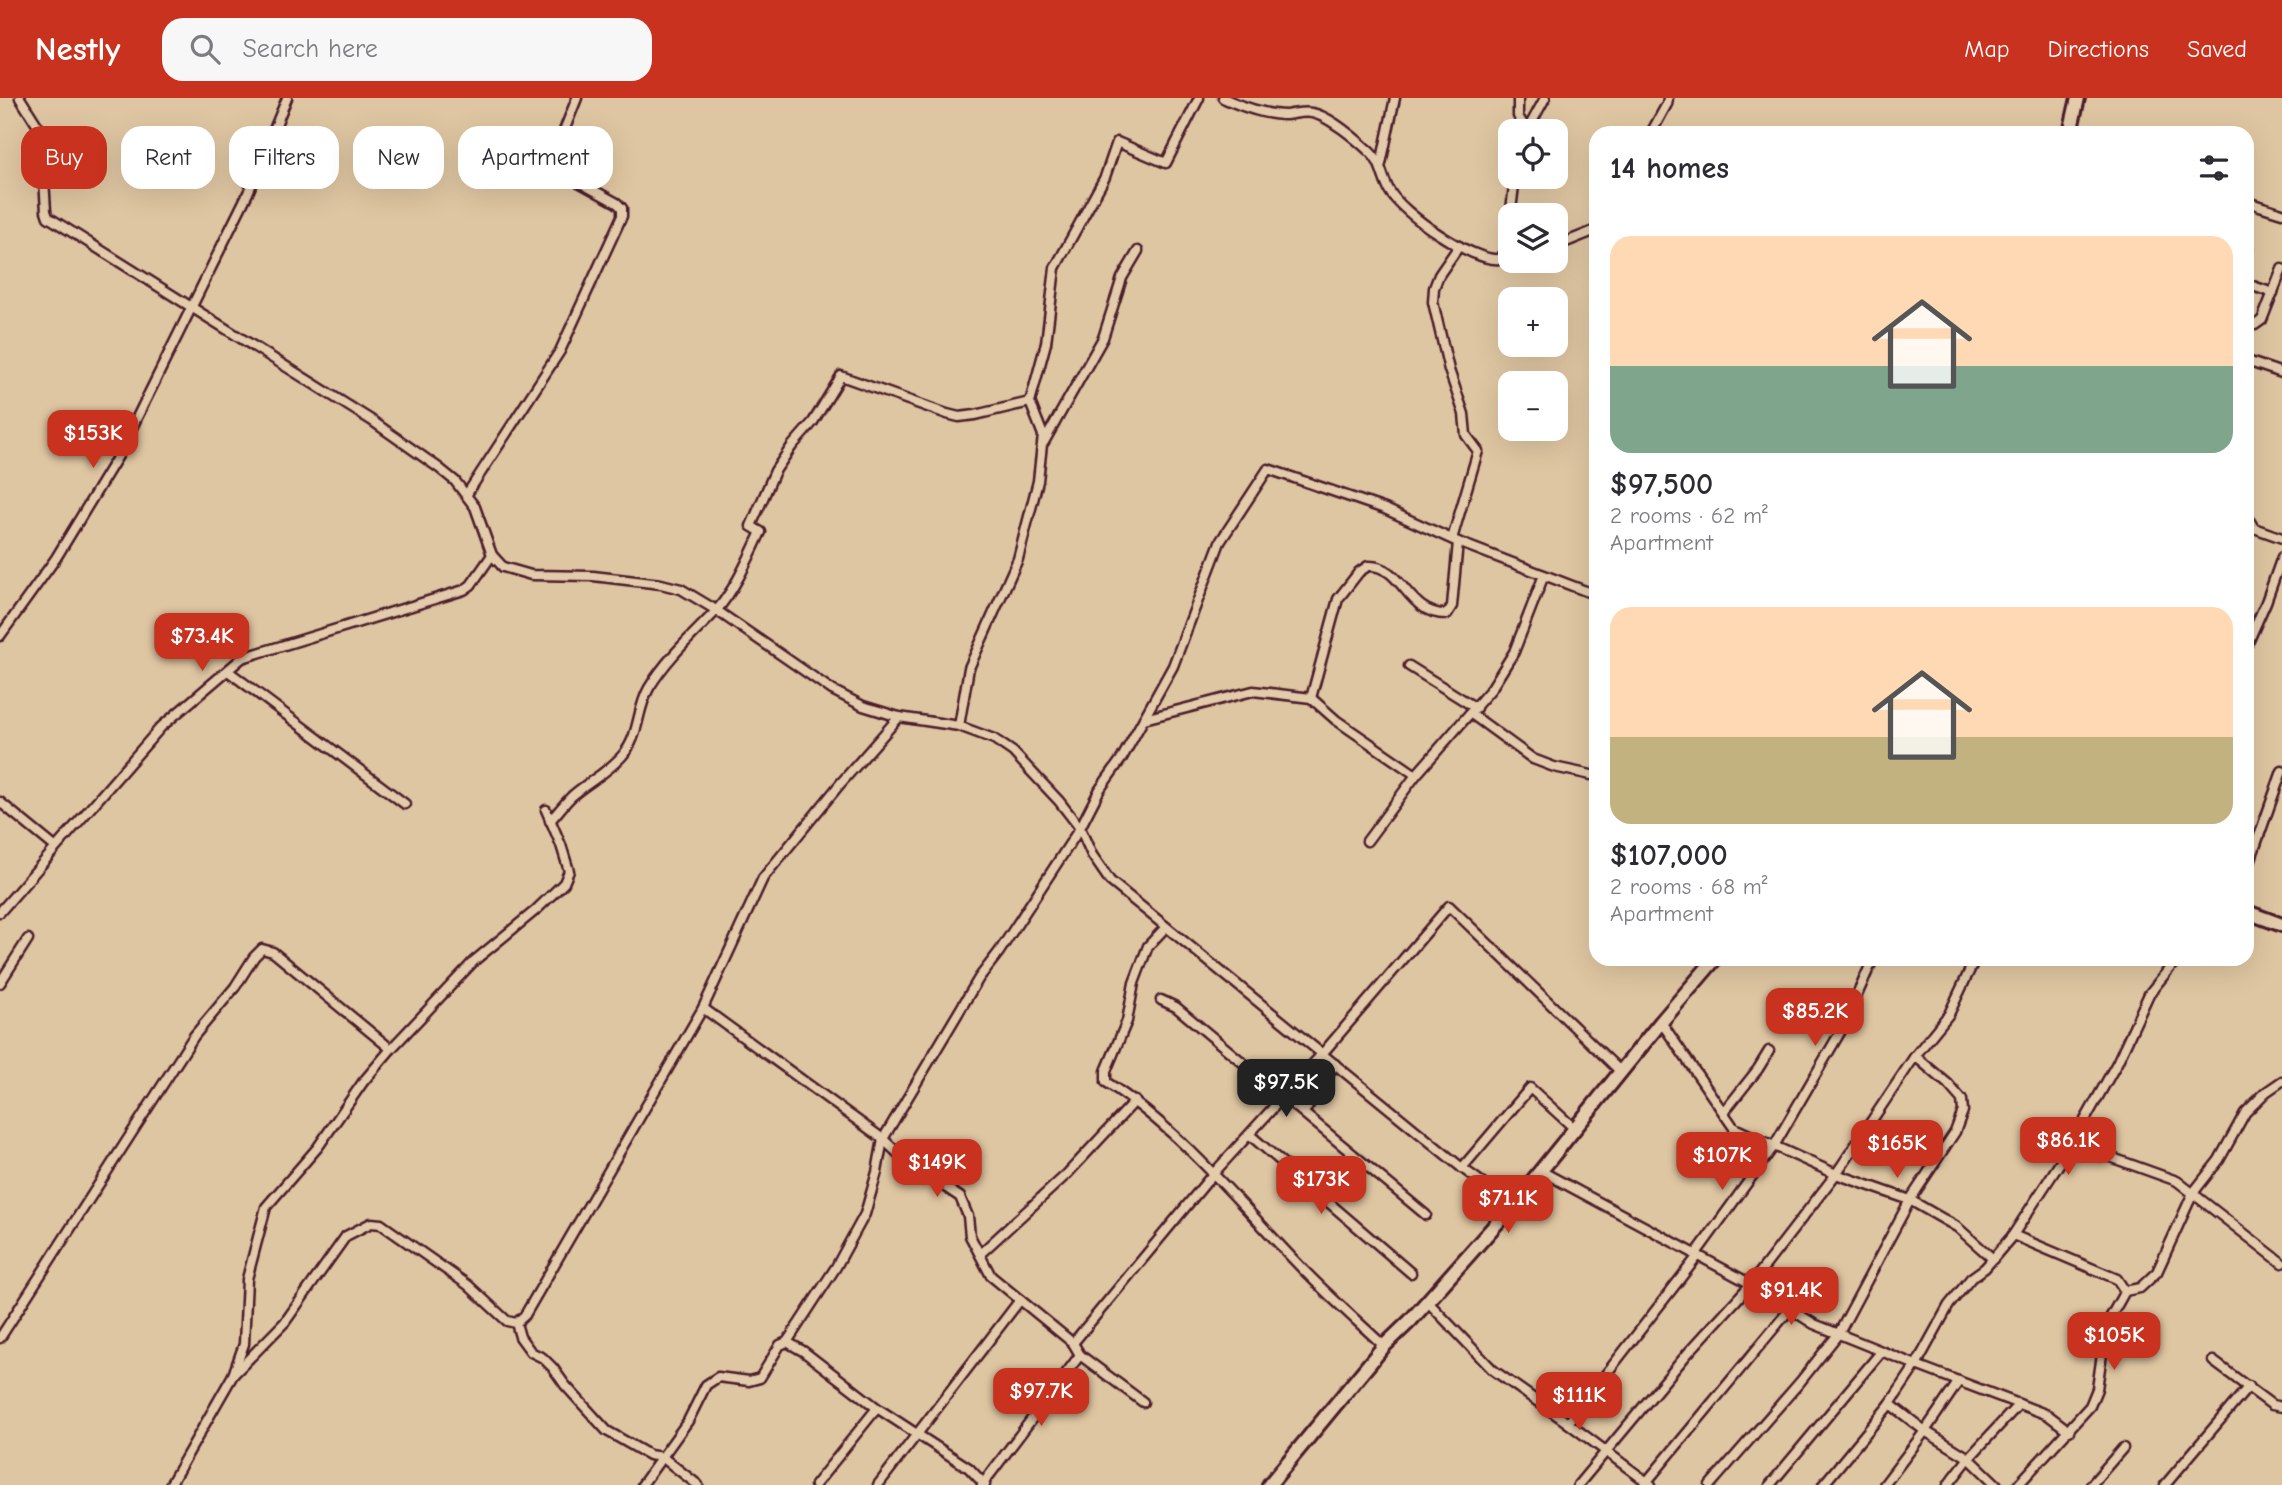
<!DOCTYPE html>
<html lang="en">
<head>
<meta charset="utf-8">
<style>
  :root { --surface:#fff; --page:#f7f7f7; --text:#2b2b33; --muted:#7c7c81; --accent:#c8321e }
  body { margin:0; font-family:"Comic Neue",sans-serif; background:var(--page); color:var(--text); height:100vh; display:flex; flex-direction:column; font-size:26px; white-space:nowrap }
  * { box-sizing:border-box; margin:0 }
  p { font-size:23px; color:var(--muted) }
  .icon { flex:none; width:38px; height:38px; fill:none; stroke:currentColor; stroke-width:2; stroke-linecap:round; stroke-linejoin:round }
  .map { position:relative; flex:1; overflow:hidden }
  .panel { position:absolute; left:1589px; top:28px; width:665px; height:840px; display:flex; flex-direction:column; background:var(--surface); border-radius:21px; box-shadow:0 7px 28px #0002 }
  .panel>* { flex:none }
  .hud { position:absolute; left:21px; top:28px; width:665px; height:63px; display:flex; gap:14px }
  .buttons { position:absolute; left:1498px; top:21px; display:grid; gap:14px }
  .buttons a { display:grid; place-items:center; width:70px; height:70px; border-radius:14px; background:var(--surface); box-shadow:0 7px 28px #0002; font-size:35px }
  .price { position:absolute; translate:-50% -60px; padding:0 16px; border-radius:14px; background:var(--accent); color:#fff; font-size:23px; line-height:46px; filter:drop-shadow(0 2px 4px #0008) }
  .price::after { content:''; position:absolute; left:50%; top:42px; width:21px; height:16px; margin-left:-10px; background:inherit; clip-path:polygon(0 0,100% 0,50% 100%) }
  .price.selected { background:#222; color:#fff }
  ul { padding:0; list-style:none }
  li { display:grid; align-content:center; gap:14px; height:371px; padding:0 21px }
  li span { display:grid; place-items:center; height:217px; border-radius:21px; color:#555 }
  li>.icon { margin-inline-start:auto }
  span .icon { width:126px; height:126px; fill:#fffc; stroke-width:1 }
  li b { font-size:30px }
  h2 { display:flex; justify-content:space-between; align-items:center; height:84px; padding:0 21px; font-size:30px }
  .pill { padding:0 24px; border-radius:21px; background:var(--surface); box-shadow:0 7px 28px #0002; font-size:24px; line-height:63px }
  .pill.selected { background:var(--accent); color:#fff }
  header { display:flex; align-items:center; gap:42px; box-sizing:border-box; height:98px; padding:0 35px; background:var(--accent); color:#fff }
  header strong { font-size:33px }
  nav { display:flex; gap:38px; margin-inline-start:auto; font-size:24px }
  .search { width:490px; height:63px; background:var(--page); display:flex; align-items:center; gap:18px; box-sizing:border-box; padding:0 24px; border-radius:21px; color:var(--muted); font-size:26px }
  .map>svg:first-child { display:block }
</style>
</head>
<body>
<header>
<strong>Nestly</strong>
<div class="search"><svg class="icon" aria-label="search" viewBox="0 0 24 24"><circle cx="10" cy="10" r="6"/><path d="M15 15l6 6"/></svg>Search here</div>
<nav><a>Map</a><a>Directions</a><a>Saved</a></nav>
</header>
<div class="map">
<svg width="2282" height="1387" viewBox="0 0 2282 1387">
  <rect width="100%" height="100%" fill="#dfc6a2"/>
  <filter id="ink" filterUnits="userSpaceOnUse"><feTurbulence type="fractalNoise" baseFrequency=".0143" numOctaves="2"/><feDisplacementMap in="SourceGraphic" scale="14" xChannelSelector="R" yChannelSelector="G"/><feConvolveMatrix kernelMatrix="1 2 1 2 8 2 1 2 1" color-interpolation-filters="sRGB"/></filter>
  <g filter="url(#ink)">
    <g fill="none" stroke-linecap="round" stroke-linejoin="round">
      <g stroke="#4a1f2b" stroke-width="13">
        <g id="street">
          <path d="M 20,0 L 41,33 L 46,113 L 48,119 L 371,322 L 439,370 L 455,383 L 475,409 L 492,457 L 503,469 L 531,477 L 593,478 L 661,486 L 681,491 L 716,512 L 832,592 L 863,608 L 899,619 L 959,628 L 994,641 L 1013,654 L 1059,703 L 1080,730 L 1092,757 L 1110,783 L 1462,1070 L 1513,1107"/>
          <path d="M 1223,0 C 1241,8 1266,17 1286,17 C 1295,16 1303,13 1312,15 C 1329,18 1357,42 1370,54 C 1382,65 1381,77 1389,92 C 1401,115 1473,164 1499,161 L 1506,154 L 1515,79"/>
          <path d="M 1518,0 L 1518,18 L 1527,33 L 1545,0"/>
          <path d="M 1651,35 L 1667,6 L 1668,0"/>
          <path d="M 1381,66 L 1395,0"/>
          <path d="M 2247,104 L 2282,115"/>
          <path d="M 1556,148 L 1596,132"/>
          <path d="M 2247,150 L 2248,151"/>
          <path d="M 2247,186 L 2273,195"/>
          <path d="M 2247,226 L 2255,227 L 2262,222 L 2282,171"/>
          <path d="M 2247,263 L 2282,275"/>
          <path d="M 1044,344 L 1103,240 L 1122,180 L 1138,153"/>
          <path d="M 467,396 L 560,253 L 622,118 L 622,110 L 617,105 L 555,71 L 553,68 L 558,48 L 577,0"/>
          <path d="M 2247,419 L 2254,430 L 2282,440"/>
          <path d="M 1452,441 L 1478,353 L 1466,337 L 1464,316 L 1449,272 L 1433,204 L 1434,190 L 1439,177 L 1459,148"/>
          <path d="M 0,538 L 56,460 L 118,358 L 248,95 L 287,0"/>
          <path d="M 2247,547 L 2266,504 L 2282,459"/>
          <path d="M 1409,568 L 1476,610"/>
          <path d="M 228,573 L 405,706"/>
          <path d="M 1311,600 L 1338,501 L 1359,474 L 1368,468 C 1403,466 1406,517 1447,516 L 1452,508 L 1458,444"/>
          <path d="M 1470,615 L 1533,661 L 1554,669 L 1596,678"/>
          <path d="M 1144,621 L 1253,593 L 1311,600 L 1336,622 L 1416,677"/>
          <path d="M 959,628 L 969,570 L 1018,461 L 1038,383 L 1043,337 L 1030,304 L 1046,245 L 1055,170 L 1105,79 L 1117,44 L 1166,65 L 1199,0"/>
          <path d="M 0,704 L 55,749"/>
          <path d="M 550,723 C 557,715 564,706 572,698 C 588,684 607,675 622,658 C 640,638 636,613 649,590 C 667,560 692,538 716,513 C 736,490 748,461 761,434 L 751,428 L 775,373 L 792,348 L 813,324 L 841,278 L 947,316 L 959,319 L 975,317 L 1030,304"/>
          <path d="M 1367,743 L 1416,677 L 1491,591 L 1514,554 L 1544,477"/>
          <path d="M 2247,772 L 2282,673"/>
          <path d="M 0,814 L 161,629 L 242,560 L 464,492 L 471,487 L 492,457"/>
          <path d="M 1166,829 L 1148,848 L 1134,885 L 1127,923 L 1106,973 L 1106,984 C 1179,1031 1236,1101 1295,1163 C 1323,1193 1354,1220 1384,1248"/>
          <path d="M 0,885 L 28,841"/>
          <path d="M 1161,902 L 1176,909 L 1426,1117"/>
          <path d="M 703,910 L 883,1041 L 906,1063 L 960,1099 L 968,1118 L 970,1138 L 991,1178 L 1073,1245 L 1080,1257 L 1143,1304"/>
          <path d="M 1661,924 L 1734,1030 L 1836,1076 L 1910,1102 L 1957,1129 L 1993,1161"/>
          <path d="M 1307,1010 L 1335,966"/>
          <path d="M 1724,1014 L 1758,971 L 1769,953"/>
          <path d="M 1250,1037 L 1411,1175"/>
          <path d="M 2067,1054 L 2110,1059 L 2177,1083 L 2282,1165"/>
          <path d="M 1462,1070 L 1530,990 L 1575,1031"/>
          <path d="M 1541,1073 L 1751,1186 L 1814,1226 L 1916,1267 L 2048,1317 L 2069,1333"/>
          <path d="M 2013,1137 L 2117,1181 L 2125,1193"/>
          <path d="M 980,1156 L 1067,1076 L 1135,1003"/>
          <path d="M 1695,1157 L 1774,1048 L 1842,931 L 1873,861"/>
          <path d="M 1427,1203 L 1493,1272 L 1568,1325 L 1697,1159"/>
          <path d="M 516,1225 L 520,1239 L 531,1254 L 543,1260 L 553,1270 L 565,1287 L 607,1333 L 649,1357 L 662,1359 L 698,1387"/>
          <path d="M 0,1240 L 194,938 L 235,889 L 254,859 L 262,851 L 273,854 L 391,951"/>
          <path d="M 787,1244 L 803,1253 L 877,1310 L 969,1370 L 985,1387"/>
          <path d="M 1073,1245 L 1213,1076 L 1322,956 L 1449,808 L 1621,974"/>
          <path d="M 2213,1263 L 2272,1307 L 2282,1309"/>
          <path d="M 233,1277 L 285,1224 L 346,1138 L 371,1125 L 381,1126 L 468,1187 L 507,1223 L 516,1225 L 525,1217 L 703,910 L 763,780 L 840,686 L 899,619"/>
          <path d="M 1890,1306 L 1925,1333 L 1969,1360 L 1997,1387"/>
          <path d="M 1568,1325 L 1651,1387"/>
          <path d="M 170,1387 L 233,1277 L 244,1246 L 247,1181 L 266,1109 L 318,1049 L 363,984 L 391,951 L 474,863 L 536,812 L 564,785 L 569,773 L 561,747 L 546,712"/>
          <path d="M 642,1387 L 688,1323 L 706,1287 L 718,1279 L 749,1283 L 760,1280 L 780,1247 L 787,1244 L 836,1169 L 865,1116 L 877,1074 L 883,1041 L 979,880 L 999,854 L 1080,730 L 1100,691 L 1122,660 L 1173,568 L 1220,444 L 1268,371 L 1385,411 L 1458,444 L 1596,497"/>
          <path d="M 815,1387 L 877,1310"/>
          <path d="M 878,1387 L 1020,1202"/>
          <path d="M 982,1387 L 1080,1257"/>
          <path d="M 1578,1387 L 1688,1255 L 1751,1186 L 1836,1076 L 1915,958 L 1949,916 L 1975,861"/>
          <path d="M 1644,1387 L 1790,1211"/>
          <path d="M 1710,1387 L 1800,1284 L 1839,1235 L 1910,1102 L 1955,1034 L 1963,1013 L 1962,1002 L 1948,986 L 1915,958"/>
          <path d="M 1770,1387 L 1881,1254"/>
          <path d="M 1823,1387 L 1890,1306 L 1916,1267 L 1949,1207 L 1971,1180 L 1985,1170 L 2013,1137 L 2067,1054 L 2117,965 L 2149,896 L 2177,861"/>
          <path d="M 1884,1387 L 1925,1333 L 1959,1283"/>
          <path d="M 1948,1387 L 1969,1360 L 2019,1306"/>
          <path d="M 2018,1387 L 2090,1308 L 2097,1291 L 2105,1235 L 2110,1220 L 2125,1193 L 2140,1190 L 2157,1174 L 2193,1095 L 2219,1062 L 2245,1015 L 2266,994 L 2282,983"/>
          <path d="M 2091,1387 L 2123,1350"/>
          <path d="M 2165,1387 L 2249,1288"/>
        </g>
      </g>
      <g stroke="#4a1f2b" stroke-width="18">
        <g id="secondary">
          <path d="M 2070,35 L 2078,0"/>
          <path d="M 2247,814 L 2282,827"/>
          <path d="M 1269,1387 L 1384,1248 L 1410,1223 L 1513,1107 L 1661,924 L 1715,861"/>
        </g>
      </g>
      <use href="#street" stroke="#e3cbab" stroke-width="8"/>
      <use href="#secondary" stroke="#e3cbab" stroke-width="12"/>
    </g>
  </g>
</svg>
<div class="buttons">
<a><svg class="icon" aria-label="locate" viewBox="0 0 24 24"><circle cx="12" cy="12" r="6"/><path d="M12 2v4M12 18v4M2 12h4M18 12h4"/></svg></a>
<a><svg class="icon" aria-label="layers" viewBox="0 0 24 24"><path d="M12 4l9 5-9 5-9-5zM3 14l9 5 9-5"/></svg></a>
<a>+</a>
<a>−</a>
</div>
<b class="price" style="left:93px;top:372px">$153K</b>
<b class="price" style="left:202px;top:575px">$73.4K</b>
<b class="price" style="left:1815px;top:950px">$85.2K</b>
<b class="price selected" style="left:1286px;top:1021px">$97.5K</b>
<b class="price" style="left:2068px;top:1079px">$86.1K</b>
<b class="price" style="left:1897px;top:1082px">$165K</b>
<b class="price" style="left:1722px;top:1094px">$107K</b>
<b class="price" style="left:937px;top:1101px">$149K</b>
<b class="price" style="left:1321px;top:1118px">$173K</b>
<b class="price" style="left:1508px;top:1137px">$71.1K</b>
<b class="price" style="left:1791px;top:1229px">$91.4K</b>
<b class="price" style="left:2114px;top:1274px">$105K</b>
<b class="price" style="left:1041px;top:1330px">$97.7K</b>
<b class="price" style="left:1579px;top:1334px">$111K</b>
<div class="hud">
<a class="pill selected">Buy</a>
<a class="pill">Rent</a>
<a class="pill">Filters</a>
<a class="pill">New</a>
<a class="pill">Apartment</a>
</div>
<section class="panel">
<h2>14 homes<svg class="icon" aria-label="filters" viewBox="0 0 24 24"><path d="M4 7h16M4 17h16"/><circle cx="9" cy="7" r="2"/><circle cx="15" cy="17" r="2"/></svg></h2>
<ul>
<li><span style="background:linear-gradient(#ffd9b3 60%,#7fa58c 0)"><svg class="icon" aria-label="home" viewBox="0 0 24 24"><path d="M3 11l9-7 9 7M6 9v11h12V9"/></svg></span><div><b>$97,500</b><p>2 rooms · 62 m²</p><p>Apartment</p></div></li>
<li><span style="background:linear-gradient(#ffd9b3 60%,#c2b280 0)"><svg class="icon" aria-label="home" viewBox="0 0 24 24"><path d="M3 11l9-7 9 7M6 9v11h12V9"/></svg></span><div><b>$107,000</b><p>2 rooms · 68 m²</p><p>Apartment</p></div></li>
</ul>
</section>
</div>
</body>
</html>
